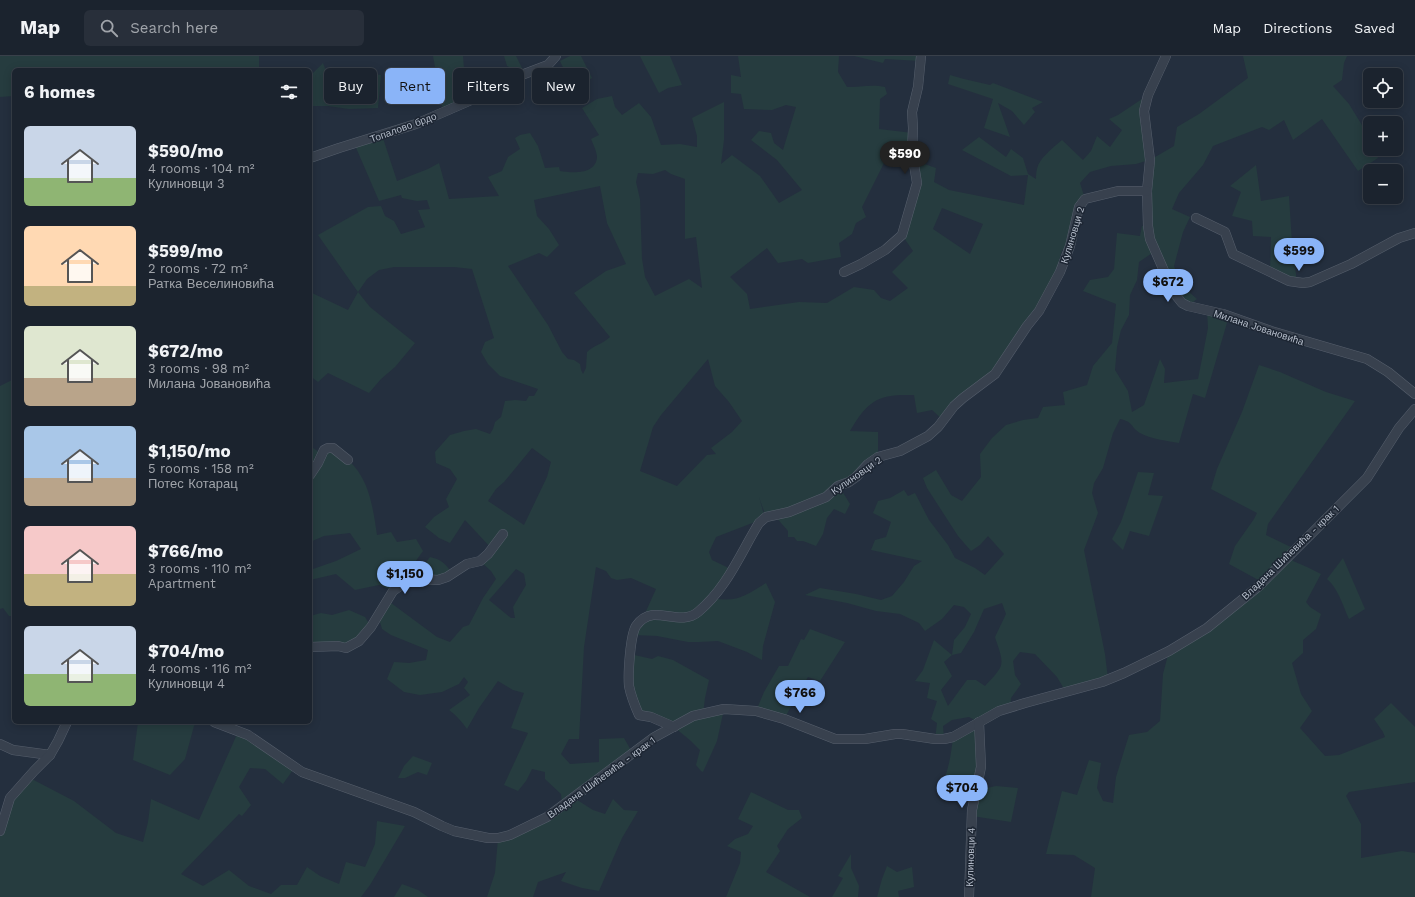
<!DOCTYPE html>
<html lang="en">
<head>
<meta charset="utf-8">
<style>
  :root { --surface:#1b232e; --page:#282f3a; --text:#f1f3f6; --muted:#a0a4aa; --line:#39404a; --accent:#8ab4f8 }
  body { margin:0; font-family:"Work Sans",sans-serif; background:var(--page); color:var(--text); height:100vh; display:flex; flex-direction:column; font-size:15px; white-space:nowrap }
  * { box-sizing:border-box; margin:0 }
  p { font-size:13px; color:var(--muted) }
  .icon { flex:none; width:22px; height:22px; fill:none; stroke:currentColor; stroke-width:2; stroke-linecap:round; stroke-linejoin:round }
  .map { position:relative; flex:1; overflow:hidden }
  .drawer { position:absolute; left:12px; top:12px; width:300px; height:656px; display:flex; flex-direction:column; background:var(--surface); border-radius:6px; box-shadow:0 2px 10px #0003,0 0 0 1px var(--line) }
  .drawer>* { flex:none }
  .hud { position:absolute; left:324px; top:12px; width:380px; height:36px; display:flex; gap:8px }
  .tools { position:absolute; left:1363px; top:12px; display:grid; gap:8px }
  .tools a { display:grid; place-items:center; width:40px; height:40px; border-radius:6px; background:var(--surface); box-shadow:0 2px 10px #0003,0 0 0 1px var(--line); font-size:20px }
  .price { position:absolute; translate:-50% -34px; padding:0 9px; border-radius:14px; background:var(--accent); color:#111; font-size:13px; line-height:26px; filter:drop-shadow(0 1px 2px #0008) }
  .price::after { content:''; position:absolute; left:50%; top:24px; width:12px; height:9px; margin-left:-6px; background:inherit; clip-path:polygon(0 0,100% 0,50% 100%) }
  .price.selected { background:#222; color:#fff }
  ul { padding:0; list-style:none }
  li { display:flex; align-items:center; gap:12px; height:100px; padding:0 12px }
  li span { display:grid; place-items:center; flex:none; width:112px; height:80px; border-radius:6px; color:#555 }
  li>.icon { margin-inline-start:auto }
  span .icon { width:48px; height:48px; fill:#fffc; stroke-width:1 }
  li b { font-size:17px }
  h2 { display:flex; justify-content:space-between; align-items:center; height:48px; padding:0 12px; font-size:17px }
  .tag { padding:0 14px; border-radius:6px; background:var(--surface); box-shadow:0 2px 10px #0003,0 0 0 1px var(--line); font-size:14px; line-height:36px }
  .tag.selected { background:var(--accent); color:#111 }
  header { display:flex; align-items:center; gap:24px; box-sizing:border-box; height:56px; padding:0 20px; background:var(--surface); border-bottom:1px solid var(--line) }
  header strong { font-size:19px }
  nav { display:flex; gap:22px; margin-inline-start:auto; font-size:14px }
  .search { width:280px; height:36px; background:var(--page); display:flex; align-items:center; gap:10px; box-sizing:border-box; padding:0 14px; border-radius:6px; color:var(--muted); font-size:15px }
  .map>svg:first-child { display:block }
</style>
</head>
<body>
<header>
<strong>Map</strong>
<div class="search"><svg class="icon" aria-label="search" viewBox="0 0 24 24"><circle cx="10" cy="10" r="6"/><path d="M15 15l6 6"/></svg>Search here</div>
<nav><a>Map</a><a>Directions</a><a>Saved</a></nav>
</header>
<div class="map">
<svg width="1415" height="841" viewBox="0 0 1415 841">
  <rect width="100%" height="100%" fill="#242f3e"/>
  <g fill="#263c3f" fill-rule="evenodd">
    <path d="M 0,0 L 259,0 L 259,14 L 14,14 L 14,40 L 0,41 Z"/>
    <path d="M 433,0 L 463,0 L 464,12 L 473,41 L 443,56 Z"/>
    <path d="M 504,0 L 516,0 L 525,18 L 507,10 Z"/>
    <path d="M 570,0 L 581,0 L 592,22 L 573,33 L 560,5 Z"/>
    <path d="M 640,0 L 670,0 L 682,29 L 668,32 L 659,37 L 646,12 Z"/>
    <path d="M 738,0 L 839,0 L 838,16 L 847,31 C 860,31 873,28 885,31 L 887,38 L 880,43 L 879,73 L 913,77 L 912,96 L 890,95 L 862,151 L 866,161 L 856,167 L 852,178 L 839,187 L 841,201 L 808,207 L 802,203 L 778,207 L 767,192 L 730,221 L 747,238 L 750,253 L 799,246 L 827,247 L 854,231 L 874,234 L 881,242 L 890,245 L 908,232 L 892,216 L 913,195 L 902,179 L 917,127 L 913,104 L 936,112 L 934,126 L 949,134 L 1024,149 L 1028,119 L 1011,120 L 962,94 L 979,81 L 1006,101 L 1011,93 L 1023,102 L 1028,118 L 1036,123 C 1036,120 1036,116 1037,113 C 1039,102 1053,92 1062,84 L 1083,104 L 1091,95 L 1097,80 L 1110,91 L 1122,74 L 1109,63 L 1118,59 L 1148,39 L 1150,104 L 1174,90 L 1177,71 L 1199,58 L 1248,22 L 1243,0 L 1347,0 L 1344,7 L 1342,24 L 1333,30 L 1349,48 L 1368,79 L 1370,83 L 1370,93 L 1374,93 L 1378,102 L 1358,115 L 1322,63 L 1293,84 L 1284,64 L 1269,74 L 1262,71 L 1213,90 L 1203,109 L 1179,137 L 1172,153 L 1190,161 L 1183,176 L 1174,210 L 1182,230 L 1197,243 L 1188,250 L 1182,247 L 1155,195 L 1139,206 L 1137,224 L 1130,239 L 1129,259 L 1121,274 L 1117,291 L 1115,314 L 1128,335 L 1132,356 L 1144,349 L 1160,303 L 1165,313 L 1164,327 L 1198,323 L 1208,272 L 1207,254 L 1229,260 L 1205,342 L 1193,338 L 1179,387 C 1168,385 1150,383 1140,377 C 1130,371 1134,366 1120,363 L 1113,377 L 1103,412 L 1094,427 L 1092,437 L 1098,457 L 1084,494 L 1105,598 L 1108,623 L 1066,636 L 1057,621 L 1035,598 L 1020,596 L 1013,605 L 1015,619 L 1021,628 L 1011,642 L 1010,652 L 979,666 L 977,734 L 996,730 L 1018,732 L 1011,766 L 972,760 L 976,735 L 940,734 C 948,717 951,700 953,681 L 979,666 L 969,661 L 952,664 L 943,670 L 944,683 L 935,683 L 937,667 L 931,663 L 937,645 L 927,642 L 930,627 L 915,625 L 923,614 L 934,584 L 952,599 L 954,584 L 965,571 L 971,558 L 964,551 L 954,549 L 942,563 L 925,575 L 919,567 L 900,558 L 876,555 L 847,547 L 805,539 L 820,532 L 856,538 L 881,544 L 892,540 L 904,526 L 914,510 L 922,505 L 871,494 L 875,484 L 886,481 L 891,466 L 873,457 L 878,445 L 890,442 L 904,434 L 908,440 L 915,437 L 929,464 L 948,489 L 955,502 L 975,512 L 985,519 L 1004,498 L 988,480 L 980,489 L 971,495 L 958,480 L 927,432 L 923,422 L 936,414 L 951,439 L 962,445 L 981,421 L 980,398 L 992,382 L 1006,369 L 1023,364 L 1038,362 L 1043,351 L 1065,349 L 1063,336 L 1087,329 L 1093,310 L 1112,287 L 1116,248 L 1083,235 L 1090,224 L 1108,221 L 1114,213 L 1117,177 L 1140,180 L 1142,170 L 1148,170 L 1149,104 L 1136,108 L 1111,110 L 1090,116 L 1080,127 L 1085,143 L 1070,190 L 1062,194 L 1050,237 L 995,318 L 943,364 L 932,354 L 917,357 L 914,339 C 878,338 868,344 850,375 L 878,376 L 878,401 L 839,430 L 850,448 L 845,458 L 834,453 L 827,462 L 823,478 L 816,490 L 803,485 L 797,485 L 794,481 L 788,481 L 788,475 L 775,460 L 766,461 L 759,441 L 765,462 L 716,481 L 709,496 L 712,504 L 733,514 L 713,542 C 737,547 746,539 766,527 L 775,546 L 763,590 L 762,604 L 747,596 L 718,585 L 699,586 L 688,586 L 657,580 L 633,579 L 643,562 L 656,533 L 631,522 L 617,524 L 611,522 L 606,515 L 596,511 L 584,591 L 579,683 L 569,683 L 561,698 L 570,708 L 599,706 L 599,683 L 624,682 L 632,696 L 574,742 L 593,754 L 605,758 L 613,743 L 624,754 L 638,755 L 622,782 L 599,835 L 582,832 L 561,825 L 566,816 L 538,826 L 533,841 L 487,841 L 495,817 L 498,782 L 562,750 L 561,738 L 545,723 L 545,716 L 532,713 L 526,725 L 518,735 L 504,729 L 528,677 L 511,672 L 524,637 L 513,634 L 498,625 L 479,652 L 467,673 C 462,666 456,659 449,654 L 470,639 L 464,632 L 468,626 L 464,621 L 459,628 L 442,636 L 420,639 L 404,636 L 387,623 L 394,606 L 409,607 L 426,604 L 428,594 L 391,579 L 382,573 L 378,559 L 387,544 L 437,581 L 450,586 L 463,571 L 469,569 L 483,542 L 496,523 L 491,515 L 480,505 L 492,493 L 465,464 L 450,487 L 439,482 L 425,471 L 434,461 L 449,451 L 446,443 L 457,423 L 450,413 L 436,407 L 435,396 L 450,379 L 464,375 L 476,373 L 490,378 L 493,373 L 495,366 L 501,361 L 505,345 L 515,344 L 526,345 L 529,340 L 534,340 L 538,333 L 500,320 L 488,308 L 481,296 L 485,286 L 494,282 L 472,213 L 454,211 L 394,211 L 379,214 L 367,223 L 358,236 L 370,251 L 415,287 L 395,311 L 381,323 L 369,337 L 328,317 L 318,326 L 310,320 L 310,236 L 348,254 L 358,236 L 318,179 L 368,151 L 381,150 L 385,160 L 394,165 L 401,178 L 425,171 L 418,154 L 430,153 L 427,144 L 417,145 L 402,142 L 401,139 L 379,145 L 354,87 L 382,79 L 397,125 L 428,113 L 439,107 L 449,143 L 499,140 L 488,121 L 502,115 L 508,101 L 520,93 L 515,82 L 520,79 L 530,77 L 538,90 L 545,112 L 559,111 L 560,115 C 572,117 596,119 597,101 C 597,96 593,88 591,83 L 599,79 L 582,52 L 597,43 L 612,40 L 615,51 L 622,59 L 639,47 L 651,61 L 661,89 L 680,88 L 697,91 L 697,80 L 692,62 L 724,46 L 724,84 L 721,108 L 732,99 L 760,120 L 779,147 L 802,134 L 777,104 L 751,84 L 759,75 L 771,77 L 774,87 L 783,94 L 796,51 L 786,49 L 772,54 L 744,53 L 741,38 L 731,37 L 731,19 L 741,21 ZM 665,114 L 671,118 L 685,123 L 685,183 L 696,181 L 702,232 L 689,223 L 655,240 L 645,221 L 642,203 L 640,143 L 636,126 L 638,117 L 653,118 ZM 600,130 L 607,167 L 626,208 L 606,215 L 574,237 L 610,281 C 603,288 594,289 587,296 L 586,312 L 583,318 L 581,314 L 580,308 L 574,304 L 568,303 L 562,296 L 548,269 L 508,210 L 539,197 L 547,201 L 559,189 L 549,173 L 537,160 L 534,144 ZM 942,152 L 983,168 L 970,198 L 933,173 ZM 708,303 L 715,330 L 729,346 L 742,365 L 732,376 L 711,392 L 716,398 L 707,399 L 677,430 L 640,415 L 653,371 L 661,359 ZM 532,392 L 551,406 L 547,421 L 524,469 L 488,445 L 496,433 L 504,426 ZM 516,513 L 524,518 L 526,529 L 513,551 L 515,562 L 511,562 L 489,544 ZM 1002,547 L 1006,558 L 995,581 C 998,592 1006,606 998,615 C 994,621 989,625 985,630 L 976,624 L 967,624 L 948,650 L 941,634 L 952,620 L 944,606 L 952,599 L 961,597 L 974,576 L 984,553 Z"/>
    <path d="M 854,0 L 921,0 L 921,5 L 885,3 L 883,7 Z"/>
    <path d="M 323,7 L 326,15 L 347,14 L 361,17 L 381,19 L 378,52 L 349,53 L 328,50 L 310,50 L 310,20 Z"/>
    <path d="M 950,19 L 964,23 L 990,29 L 993,27 L 1043,46 L 1032,52 L 1035,56 L 1024,69 L 1012,55 L 998,47 L 1010,81 L 984,72 L 993,43 L 948,28 Z"/>
    <path d="M 1256,109 L 1261,145 L 1289,140 L 1292,187 L 1297,226 L 1270,216 L 1271,181 L 1253,180 L 1252,165 L 1232,160 L 1241,136 L 1230,130 Z"/>
    <path d="M 1259,309 L 1280,316 L 1326,336 L 1355,345 L 1268,468 L 1266,479 L 1295,493 L 1289,499 L 1293,505 L 1307,511 L 1321,518 L 1306,546 L 1310,551 L 1321,558 L 1316,573 L 1303,584 L 1303,597 L 1292,607 L 1301,638 L 1312,655 L 1300,672 L 1325,700 L 1339,699 L 1385,681 L 1383,676 L 1374,663 L 1391,647 L 1415,671 L 1415,726 L 1349,736 L 1346,740 L 1361,768 L 1361,802 L 1402,795 L 1415,797 L 1415,841 L 1091,841 L 1095,812 L 1074,799 L 1046,798 L 1062,735 L 1077,739 L 1089,704 L 1101,707 L 1097,732 L 1103,745 L 1113,747 L 1116,721 L 1129,679 L 1147,676 L 1160,665 L 1163,618 L 1169,595 L 1207,572 L 1262,526 L 1229,508 L 1235,490 L 1254,463 L 1257,457 L 1211,433 L 1217,413 L 1242,356 Z"/>
    <path d="M 14,323 L 14,560 L 9,560 L 3,552 L 0,553 L 0,330 Z"/>
    <path d="M 310,390 L 322,398 L 328,392 C 334,396 344,399 349,405 C 370,424 373,453 377,479 L 391,476 L 397,486 L 416,483 L 423,495 L 410,513 L 413,524 L 430,501 C 440,503 447,508 452,518 L 421,523 L 393,535 L 379,529 L 355,534 L 336,518 L 310,524 L 310,514 L 336,505 L 361,493 L 350,477 L 324,480 L 310,486 Z"/>
    <path d="M 1138,416 L 1154,417 L 1148,439 L 1163,440 L 1149,480 L 1130,475 L 1123,494 L 1112,483 L 1121,466 Z"/>
    <path d="M 1343,502 L 1365,553 L 1349,563 C 1343,550 1338,532 1327,523 Z"/>
    <path d="M 349,554 L 365,561 L 371,571 L 359,585 L 310,595 L 310,560 L 321,557 L 332,559 Z"/>
    <path d="M 810,573 L 845,586 L 820,625 L 808,621 L 784,663 L 756,655 L 764,636 L 779,610 L 788,610 L 801,583 L 804,584 Z"/>
    <path d="M 630,598 L 652,603 L 658,600 L 673,604 L 709,624 L 705,642 L 703,658 L 724,653 L 717,685 L 703,716 L 701,715 L 696,709 L 700,694 L 691,685 L 674,671 L 639,659 L 634,649 Z"/>
    <path d="M 138,666 L 197,666 L 194,670 L 185,703 L 170,719 L 133,704 Z"/>
    <path d="M 238,676 L 295,711 L 283,728 L 265,713 L 250,712 L 239,731 L 251,749 L 242,760 L 239,758 L 181,818 L 203,830 L 229,814 L 249,830 L 271,838 L 281,829 L 297,829 L 307,811 L 320,820 L 339,828 L 346,806 L 365,811 L 375,788 L 377,765 L 405,770 L 370,829 L 361,841 L 0,841 L 0,775 L 10,742 L 28,721 L 74,745 L 116,777 L 143,786 L 148,766 L 151,743 L 199,764 Z"/>
    <path d="M 413,700 L 432,707 L 427,719 L 418,716 L 405,722 L 398,722 L 404,710 Z"/>
    <path d="M 751,736 L 788,754 L 799,754 L 802,762 L 788,773 L 777,790 L 780,795 L 766,816 L 810,841 L 726,841 L 740,807 L 741,796 L 727,790 L 735,783 L 748,778 L 753,770 L 738,763 Z"/>
    <path d="M 851,798 L 851,812 L 859,830 L 858,841 L 832,841 L 843,822 L 838,820 Z"/>
    <path d="M 887,810 L 897,816 L 912,811 L 914,831 L 898,835 L 899,841 L 877,841 L 882,823 Z"/>
    <path d="M 402,828 L 418,834 L 428,841 L 394,841 Z"/>
  </g>
  <g fill="none" stroke-linecap="round" stroke-linejoin="round">
    <g stroke="#565f6c" stroke-width="10">
      <g id="minor">
        <path d="M 1166,0 L 1148,39 L 1144,55 L 1150,104 L 1147,135 L 1148,170 L 1150,183 L 1172,233 L 1178,242 L 1182,247 L 1188,250 L 1223,258 L 1271,275 L 1367,303 L 1388,316 L 1415,338"/>
        <path d="M 310,102 L 339,92 L 416,68 L 492,35 L 511,23 L 548,9 L 556,0"/>
        <path d="M 1196,162 L 1225,176 L 1233,198 L 1289,225 L 1303,227 L 1310,226 L 1351,208 L 1399,182 L 1415,177"/>
        <path d="M 844,216 L 861,208 L 885,194 L 902,179 L 917,127 L 912,96 L 913,72 L 912,56 L 918,31 L 921,0"/>
        <path d="M 310,419 L 318,407 L 324,394 L 328,392 L 333,392 L 348,404"/>
        <path d="M 310,591 L 338,590 L 346,592 L 359,585 L 371,571 L 393,535 L 406,526 L 421,523 L 438,524 L 447,521 L 467,508 L 480,505 L 488,498 L 503,478"/>
        <path d="M 214,666 L 248,679 L 302,716 L 414,756 L 442,770 L 454,775 L 488,782 L 498,782 L 510,779 L 547,761 L 653,682 L 693,660 L 724,653 L 756,655 L 784,663 L 835,683 L 865,683 L 895,678 L 902,678 L 935,683 L 944,683 L 953,681 L 999,655 L 1025,647 L 1102,626 L 1124,617 L 1169,595 L 1207,572 L 1259,530 L 1367,422 L 1399,372 L 1415,353"/>
        <path d="M 674,671 L 651,661 L 639,659 C 635,650 631,640 629,630 C 628,618 630,580 636,570 C 640,564 646,560 653,559 C 668,558 685,567 698,556 C 727,532 740,498 759,467 L 766,461 L 789,456 L 826,441 L 838,430 L 849,426 L 856,421 L 868,408 L 878,401 L 900,395 L 928,380 L 938,371 L 954,350 L 963,342 L 995,318 L 1027,270 L 1039,255 L 1060,216 L 1070,190 L 1079,151 L 1085,143 L 1118,135 L 1147,135"/>
        <path d="M 0,688 L 13,694 L 50,699"/>
        <path d="M 0,775 L 10,742 L 34,715 L 50,699 L 58,685 L 67,666"/>
        <path d="M 969,841 L 972,754 L 981,711 L 979,666"/>
      </g>
    </g>
    <use href="#minor" stroke="#38414e" stroke-width="9"/>
  </g>
  <g text-anchor="middle" stroke-width="3" stroke-linejoin="round" paint-order="stroke">
    <g font-size="10" fill="#b4bcc9" stroke="#1d2633">
      <text transform="translate(403 71) rotate(-20)" y="4">Топалово брдо</text>
      <text transform="translate(1072 179) rotate(-73)" y="4">Кулиновци 2</text>
      <text transform="translate(1259 271) rotate(18)" y="4">Милана Јовановића</text>
      <text transform="translate(856 419) rotate(-35)" y="4">Кулиновци 2</text>
      <text transform="translate(1290 496) rotate(-44)" y="4">Владана Шићевића - крак 1</text>
      <text transform="translate(601 721) rotate(-36)" y="4">Владана Шићевића - крак 1</text>
      <text transform="translate(970 801) rotate(-88)" y="4">Кулиновци 4</text>
    </g>
  </g>
</svg>
<div class="tools">
<a><svg class="icon" aria-label="locate" viewBox="0 0 24 24"><circle cx="12" cy="12" r="6"/><path d="M12 2v4M12 18v4M2 12h4M18 12h4"/></svg></a>
<a>+</a>
<a>−</a>
</div>
<b class="price selected" style="left:905px;top:119px">$590</b>
<b class="price" style="left:1299px;top:216px">$599</b>
<b class="price" style="left:1168px;top:247px">$672</b>
<b class="price" style="left:405px;top:539px">$1,150</b>
<b class="price" style="left:800px;top:658px">$766</b>
<b class="price" style="left:962px;top:753px">$704</b>
<div class="hud">
<a class="tag">Buy</a>
<a class="tag selected">Rent</a>
<a class="tag">Filters</a>
<a class="tag">New</a>
</div>
<section class="drawer">
<h2>6 homes<svg class="icon" aria-label="filters" viewBox="0 0 24 24"><path d="M4 7h16M4 17h16"/><circle cx="9" cy="7" r="2"/><circle cx="15" cy="17" r="2"/></svg></h2>
<ul>
<li><span style="background:linear-gradient(#c9d6e8 65%,#8fb573 0)"><svg class="icon" aria-label="home" viewBox="0 0 24 24"><path d="M3 11l9-7 9 7M6 9v11h12V9"/></svg></span><div><b>$590/mo</b><p>4 rooms · 104 m²</p><p>Кулиновци 3</p></div></li>
<li><span style="background:linear-gradient(#ffd9b3 75%,#c2b280 0)"><svg class="icon" aria-label="home" viewBox="0 0 24 24"><path d="M3 11l9-7 9 7M6 9v11h12V9"/></svg></span><div><b>$599/mo</b><p>2 rooms · 72 m²</p><p>Ратка Веселиновића</p></div></li>
<li><span style="background:linear-gradient(#dfe7d0 65%,#b9a48a 0)"><svg class="icon" aria-label="home" viewBox="0 0 24 24"><path d="M3 11l9-7 9 7M6 9v11h12V9"/></svg></span><div><b>$672/mo</b><p>3 rooms · 98 m²</p><p>Милана Јовановића</p></div></li>
<li><span style="background:linear-gradient(#a9c7e8 65%,#b9a48a 0)"><svg class="icon" aria-label="home" viewBox="0 0 24 24"><path d="M3 11l9-7 9 7M6 9v11h12V9"/></svg></span><div><b>$1,150/mo</b><p>5 rooms · 158 m²</p><p>Потес Котарац</p></div></li>
<li><span style="background:linear-gradient(#f6c9c9 60%,#c2b280 0)"><svg class="icon" aria-label="home" viewBox="0 0 24 24"><path d="M3 11l9-7 9 7M6 9v11h12V9"/></svg></span><div><b>$766/mo</b><p>3 rooms · 110 m²</p><p>Apartment</p></div></li>
<li><span style="background:linear-gradient(#c9d6e8 60%,#8fb573 0)"><svg class="icon" aria-label="home" viewBox="0 0 24 24"><path d="M3 11l9-7 9 7M6 9v11h12V9"/></svg></span><div><b>$704/mo</b><p>4 rooms · 116 m²</p><p>Кулиновци 4</p></div></li>
</ul>
</section>
</div>
</body>
</html>
